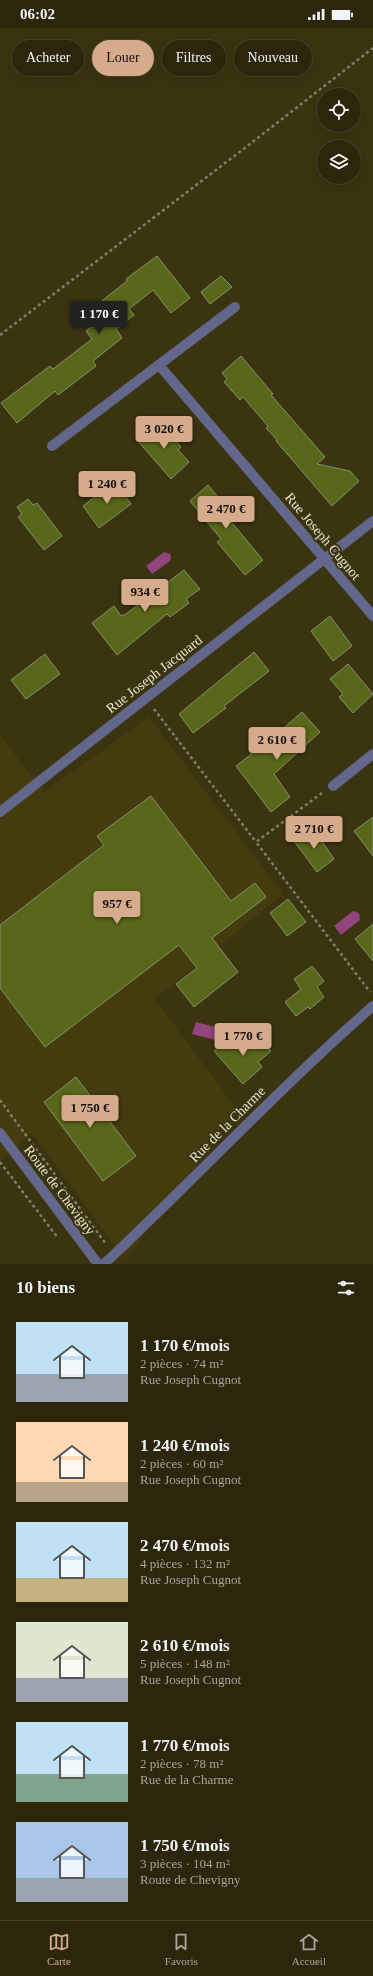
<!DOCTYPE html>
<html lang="fr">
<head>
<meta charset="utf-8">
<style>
  :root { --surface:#2c270c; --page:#342f15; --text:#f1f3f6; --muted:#a6a59d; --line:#48442d; --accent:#d6ab8b }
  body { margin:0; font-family:Georgia,serif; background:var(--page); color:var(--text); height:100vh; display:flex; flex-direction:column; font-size:15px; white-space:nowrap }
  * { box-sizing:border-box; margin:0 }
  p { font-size:13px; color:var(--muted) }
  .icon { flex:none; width:22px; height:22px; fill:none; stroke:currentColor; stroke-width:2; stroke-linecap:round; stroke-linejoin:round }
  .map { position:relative; height:1236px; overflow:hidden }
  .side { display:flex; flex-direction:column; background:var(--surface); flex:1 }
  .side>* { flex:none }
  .top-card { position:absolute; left:12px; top:12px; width:349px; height:36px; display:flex; gap:8px }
  .buttons { position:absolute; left:317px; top:60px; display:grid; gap:8px }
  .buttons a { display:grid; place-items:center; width:44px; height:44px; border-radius:50%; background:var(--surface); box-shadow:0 4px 16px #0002,0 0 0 1px var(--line); font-size:20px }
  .price { position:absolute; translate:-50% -34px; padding:0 9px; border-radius:4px; background:var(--accent); color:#111; font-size:13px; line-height:26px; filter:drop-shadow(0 1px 2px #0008) }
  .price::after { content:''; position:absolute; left:50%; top:24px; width:12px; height:9px; margin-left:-6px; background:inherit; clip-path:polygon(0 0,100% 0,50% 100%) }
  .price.active { background:#222; color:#fff }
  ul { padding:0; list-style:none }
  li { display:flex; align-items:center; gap:12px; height:100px; padding:0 16px }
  li span { display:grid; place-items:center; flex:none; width:112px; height:80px; border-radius:0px; color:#555 }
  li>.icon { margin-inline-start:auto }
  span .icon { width:48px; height:48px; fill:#fffc; stroke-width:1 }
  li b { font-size:17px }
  h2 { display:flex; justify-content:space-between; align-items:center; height:48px; padding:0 16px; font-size:17px }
  .chip { padding:0 14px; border-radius:18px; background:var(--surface); box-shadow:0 4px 16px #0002,0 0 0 1px var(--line); font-size:14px; line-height:36px }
  .chip.active { background:var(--accent); color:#111 }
  .status { display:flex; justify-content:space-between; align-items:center; height:28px; padding:0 20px; background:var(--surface); direction:ltr }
  .status svg { height:11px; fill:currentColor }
  .dock { display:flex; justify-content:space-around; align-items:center; height:56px; border-top:1px solid var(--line); background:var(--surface); font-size:11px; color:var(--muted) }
  .dock a { display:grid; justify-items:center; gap:2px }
  .dock .active { color:var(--accent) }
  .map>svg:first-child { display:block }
</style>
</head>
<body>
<div class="status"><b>06:02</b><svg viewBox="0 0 49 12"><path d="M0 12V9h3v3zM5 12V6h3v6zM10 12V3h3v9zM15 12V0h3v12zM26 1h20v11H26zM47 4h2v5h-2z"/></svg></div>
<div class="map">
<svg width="373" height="1236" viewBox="0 0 373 1236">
  <rect width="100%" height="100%" fill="#3a3410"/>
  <path fill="#443c0f" d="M 149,689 L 283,866 L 155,971 L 238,1083 L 125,1232 L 32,1105 L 0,1133 L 0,707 L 44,764 Z"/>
  <g fill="#92447c">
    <path d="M 164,524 L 170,526 L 171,529 L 170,533 L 152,546 L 146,538 Z"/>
    <path d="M 353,883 L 359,885 L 360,892 L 341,907 L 334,898 Z"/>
    <path d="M 196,994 L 219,1000 L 220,1008 L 215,1012 L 192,1006 Z"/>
  </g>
  <g fill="#59671a" stroke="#87916c">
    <path d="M 157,228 L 190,270 L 171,285 L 153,262 L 129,281 L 134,287 L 116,301 L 122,310 L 93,333 L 96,338 L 58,367 L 55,363 L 17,395 L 1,375 L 50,338 L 53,341 L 92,311 L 86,303 L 97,294 L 89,283 L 127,253 L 126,251 Z"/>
    <path d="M 221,248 L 232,259 L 210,276 L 201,264 Z"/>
    <path d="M 241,328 L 273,366 L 271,367 L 325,429 L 317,436 L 350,443 L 359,453 L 332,478 L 276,413 L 277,412 L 266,400 L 268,398 L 243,369 L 240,372 L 224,354 L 227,351 L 222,345 Z"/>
    <path d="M 156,396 L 163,404 L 166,401 L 181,419 L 178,422 L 189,434 L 171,451 L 137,412 Z"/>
    <path d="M 114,454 L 131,476 L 99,500 L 83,478 Z"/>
    <path d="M 208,457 L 232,486 L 228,490 L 263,532 L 245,547 L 217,514 L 221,511 L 190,473 Z"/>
    <path d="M 28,471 L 33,477 L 37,475 L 62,508 L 44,522 L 18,489 L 22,486 L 17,479 Z"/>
    <path d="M 184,542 L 200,561 L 186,571 L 189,575 L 170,589 L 167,586 L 117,627 L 92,595 L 114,578 L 121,588 L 126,586 Z"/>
    <path d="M 330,588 L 352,618 L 333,633 L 311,603 Z"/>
    <path d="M 254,624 L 269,643 L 224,678 L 226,680 L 193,705 L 179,686 Z"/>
    <path d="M 45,626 L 60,646 L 26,671 L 11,652 Z"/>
    <path d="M 348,636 L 373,666 L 353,685 L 339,669 L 343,666 L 330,651 Z"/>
    <path d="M 302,684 L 320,704 L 274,746 L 290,769 L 271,784 L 236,738 L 254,724 L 256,725 Z"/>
    <path d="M 151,768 L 231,873 L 255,855 L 266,869 L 212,910 L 238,944 L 194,979 L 176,956 L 197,940 L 179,917 L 45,1019 L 0,960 L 0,897 L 104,817 L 97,808 Z"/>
    <path d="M 373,789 L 373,828 L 354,803 Z"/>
    <path d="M 312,799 L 334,831 L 317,844 L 294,813 Z"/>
    <path d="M 288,871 L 306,894 L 287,908 L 270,885 Z"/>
    <path d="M 373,896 L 373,933 L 355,911 Z"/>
    <path d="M 312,938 L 324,953 L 317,959 L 324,969 L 310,981 L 308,979 L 296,988 L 285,974 L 301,961 L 294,951 Z"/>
    <path d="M 255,1006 L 271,1023 L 258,1034 L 262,1039 L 243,1056 L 214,1023 L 230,1009 L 240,1019 Z"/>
    <path d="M 76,1049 L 136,1128 L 103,1153 L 44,1074 Z"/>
  </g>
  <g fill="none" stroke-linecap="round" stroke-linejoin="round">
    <g stroke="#858063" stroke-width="2.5" stroke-dasharray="3 3" stroke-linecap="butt">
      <path d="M 0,307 L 250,116 L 373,20"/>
      <path d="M 154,681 L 256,814"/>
      <path d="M 322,765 L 256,814 L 370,964"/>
      <path d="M 0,1072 L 106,1216"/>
      <path d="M 0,1134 L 58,1210"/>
    </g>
    <g stroke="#63678b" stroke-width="10">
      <path d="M 159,337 L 373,588"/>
      <path d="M 52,418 L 235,279"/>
      <path d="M 333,758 L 373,726"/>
      <path d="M 0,784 L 373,493"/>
      <path d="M 0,1105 L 98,1236"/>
      <path d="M 104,1236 C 195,1151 279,1060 373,978"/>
    </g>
  </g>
  <g text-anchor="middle" stroke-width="4" stroke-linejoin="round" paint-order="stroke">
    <g font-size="14" fill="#eae7d3" stroke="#3a3410">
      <text transform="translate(323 508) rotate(50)" y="5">Rue Joseph Cugnot</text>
      <text transform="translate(154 646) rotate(-38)" y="5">Rue Joseph Jacquard</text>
      <text transform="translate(227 1096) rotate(-45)" y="5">Rue de la Charme</text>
      <text transform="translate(60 1162) rotate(53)" y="5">Route de Chevigny</text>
    </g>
  </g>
</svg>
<div class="buttons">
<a><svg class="icon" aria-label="locate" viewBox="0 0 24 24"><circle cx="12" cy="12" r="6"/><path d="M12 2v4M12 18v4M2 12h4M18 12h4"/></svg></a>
<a><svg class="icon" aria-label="layers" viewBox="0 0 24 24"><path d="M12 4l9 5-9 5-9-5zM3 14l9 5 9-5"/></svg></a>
</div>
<b class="price active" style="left:99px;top:307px">1 170 €</b>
<b class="price" style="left:164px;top:422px">3 020 €</b>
<b class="price" style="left:107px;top:477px">1 240 €</b>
<b class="price" style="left:226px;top:502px">2 470 €</b>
<b class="price" style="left:145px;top:585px">934 €</b>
<b class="price" style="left:277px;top:733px">2 610 €</b>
<b class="price" style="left:314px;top:822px">2 710 €</b>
<b class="price" style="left:117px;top:897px">957 €</b>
<b class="price" style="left:243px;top:1029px">1 770 €</b>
<b class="price" style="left:90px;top:1101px">1 750 €</b>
<div class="top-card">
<a class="chip">Acheter</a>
<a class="chip active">Louer</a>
<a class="chip">Filtres</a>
<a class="chip">Nouveau</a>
</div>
</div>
<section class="side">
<h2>10 biens<svg class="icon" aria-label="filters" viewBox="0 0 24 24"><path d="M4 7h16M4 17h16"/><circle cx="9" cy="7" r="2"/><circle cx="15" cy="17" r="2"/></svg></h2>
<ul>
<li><span style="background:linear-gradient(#bfe0f5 65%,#9aa5b1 0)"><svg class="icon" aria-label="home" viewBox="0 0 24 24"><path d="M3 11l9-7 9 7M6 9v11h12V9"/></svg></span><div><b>1 170 €/mois</b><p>2 pièces · 74 m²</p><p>Rue Joseph Cugnot</p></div></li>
<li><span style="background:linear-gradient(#ffd9b3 75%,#b9a48a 0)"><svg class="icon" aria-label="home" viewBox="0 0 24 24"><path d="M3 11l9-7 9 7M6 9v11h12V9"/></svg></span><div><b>1 240 €/mois</b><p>2 pièces · 60 m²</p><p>Rue Joseph Cugnot</p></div></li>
<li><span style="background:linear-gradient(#bfe0f5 70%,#c2b280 0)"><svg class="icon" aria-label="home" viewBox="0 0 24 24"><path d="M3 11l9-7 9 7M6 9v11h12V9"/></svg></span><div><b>2 470 €/mois</b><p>4 pièces · 132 m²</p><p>Rue Joseph Cugnot</p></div></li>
<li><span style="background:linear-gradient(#dfe7d0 70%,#9aa5b1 0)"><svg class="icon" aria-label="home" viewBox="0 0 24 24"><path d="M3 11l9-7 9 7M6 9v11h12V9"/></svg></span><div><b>2 610 €/mois</b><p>5 pièces · 148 m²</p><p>Rue Joseph Cugnot</p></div></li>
<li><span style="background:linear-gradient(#bfe0f5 65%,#7fa58c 0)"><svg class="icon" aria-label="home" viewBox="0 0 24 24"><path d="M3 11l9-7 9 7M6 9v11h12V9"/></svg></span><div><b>1 770 €/mois</b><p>2 pièces · 78 m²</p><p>Rue de la Charme</p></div></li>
<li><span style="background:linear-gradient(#a9c7e8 70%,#9aa5b1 0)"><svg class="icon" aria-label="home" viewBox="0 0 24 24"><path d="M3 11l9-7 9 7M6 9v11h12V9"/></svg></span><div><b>1 750 €/mois</b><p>3 pièces · 104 m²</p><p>Route de Chevigny</p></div></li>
</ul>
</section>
<nav class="dock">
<a class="active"><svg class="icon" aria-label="map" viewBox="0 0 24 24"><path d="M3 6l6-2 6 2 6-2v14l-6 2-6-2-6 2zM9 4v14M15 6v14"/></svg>Carte</a>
<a><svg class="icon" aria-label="saved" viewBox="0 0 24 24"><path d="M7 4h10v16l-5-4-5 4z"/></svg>Favoris</a>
<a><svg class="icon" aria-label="home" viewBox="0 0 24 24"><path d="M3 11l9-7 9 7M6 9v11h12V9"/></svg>Accueil</a>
</nav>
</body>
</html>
